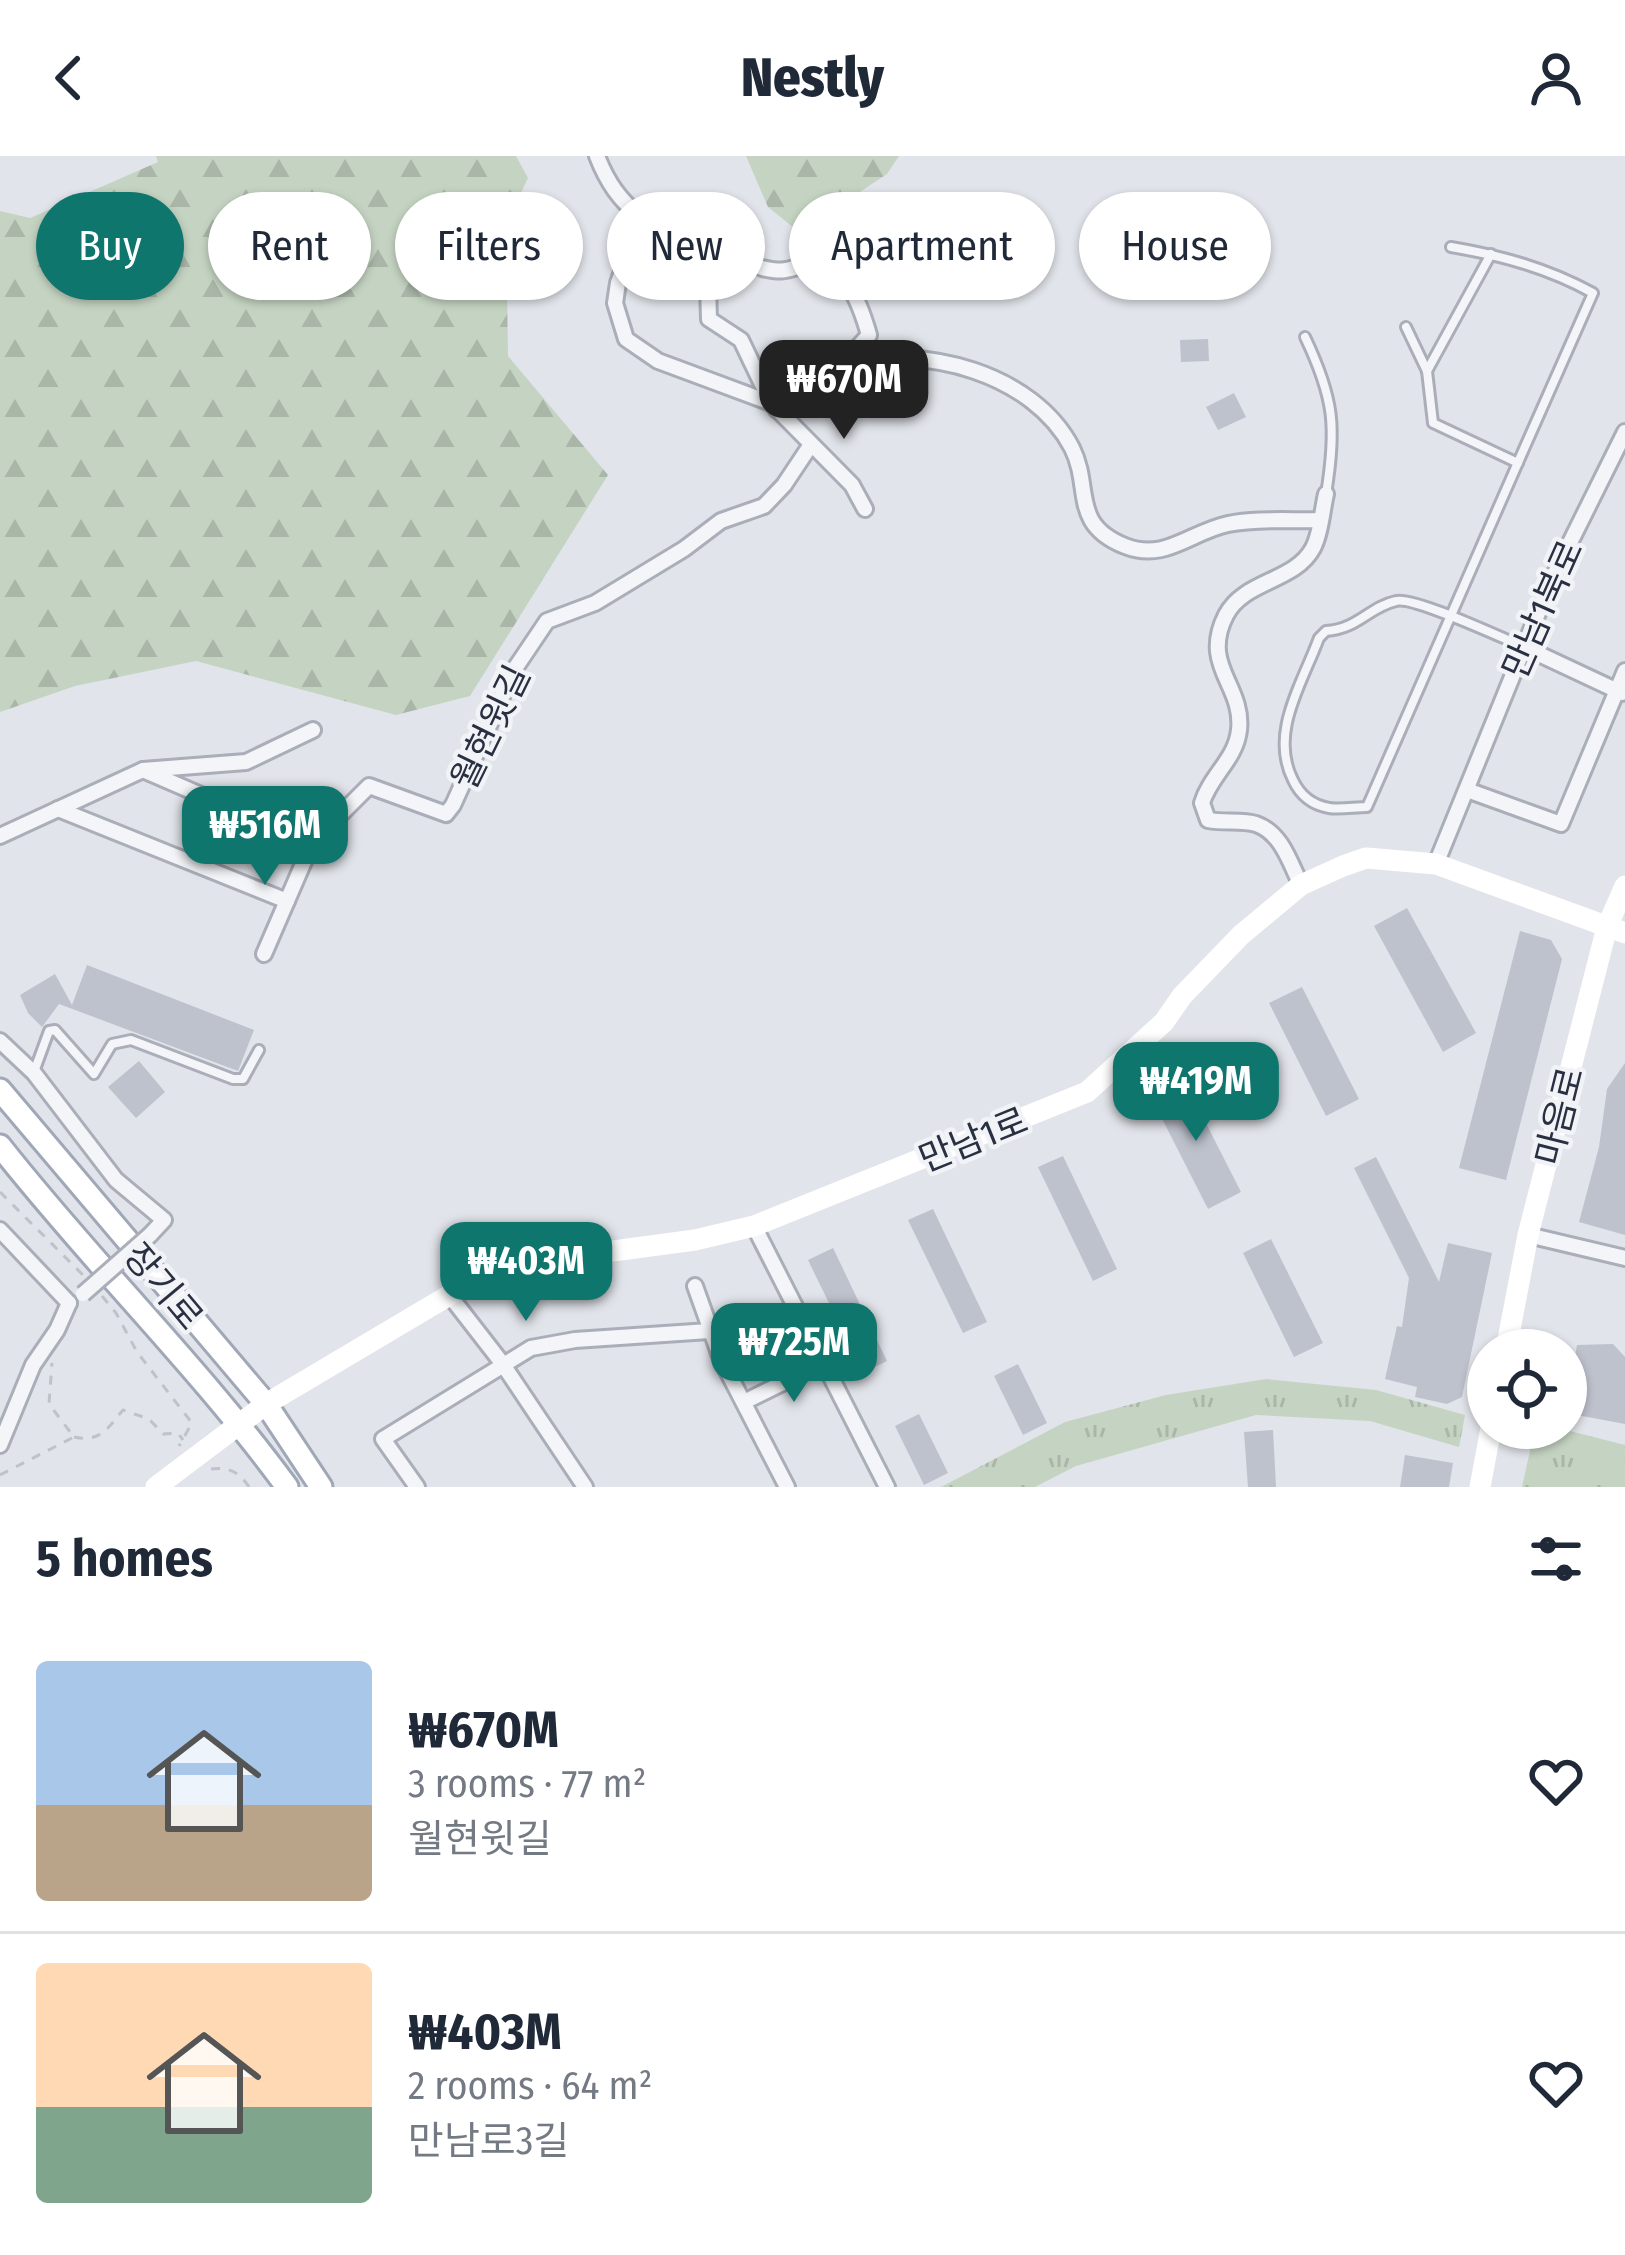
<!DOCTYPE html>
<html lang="en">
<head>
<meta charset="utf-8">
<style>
  :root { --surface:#fff; --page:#f6f6f7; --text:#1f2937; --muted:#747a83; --line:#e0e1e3; --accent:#0f766e }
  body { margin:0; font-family:"Fira Sans Condensed","Noto Sans KR",sans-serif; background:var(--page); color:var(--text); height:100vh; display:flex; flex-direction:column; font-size:45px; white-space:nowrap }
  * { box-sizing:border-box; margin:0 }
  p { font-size:39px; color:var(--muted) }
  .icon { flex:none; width:66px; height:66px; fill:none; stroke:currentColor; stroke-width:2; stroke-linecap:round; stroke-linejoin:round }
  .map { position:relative; height:1331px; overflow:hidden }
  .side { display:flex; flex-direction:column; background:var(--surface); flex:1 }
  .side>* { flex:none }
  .guide { position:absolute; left:36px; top:36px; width:1554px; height:108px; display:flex; gap:24px }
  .buttons { position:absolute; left:1467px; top:1173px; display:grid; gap:24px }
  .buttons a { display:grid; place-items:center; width:120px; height:120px; border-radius:50%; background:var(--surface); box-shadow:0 3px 9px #0004; font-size:60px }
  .price { position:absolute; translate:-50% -102px; padding:0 27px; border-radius:24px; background:var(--accent); color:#fff; font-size:39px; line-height:78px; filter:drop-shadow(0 3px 6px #0008) }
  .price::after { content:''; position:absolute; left:50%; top:72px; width:36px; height:27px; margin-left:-18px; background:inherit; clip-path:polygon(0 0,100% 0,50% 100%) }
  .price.active { background:#222; color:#fff }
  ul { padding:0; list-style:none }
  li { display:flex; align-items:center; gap:36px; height:300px; padding:0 36px }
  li+li { border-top:3px solid var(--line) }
  li span { display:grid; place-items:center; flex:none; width:336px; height:240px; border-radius:12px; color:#555 }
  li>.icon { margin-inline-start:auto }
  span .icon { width:144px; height:144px; fill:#fffc; stroke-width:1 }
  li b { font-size:51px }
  h2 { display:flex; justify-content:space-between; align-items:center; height:144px; padding:0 36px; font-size:51px }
  .chip { padding:0 42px; border-radius:54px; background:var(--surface); box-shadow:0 3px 9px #0004; font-size:42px; line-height:108px }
  .chip.active { background:var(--accent); color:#fff }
  header { display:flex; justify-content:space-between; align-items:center; height:156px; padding:0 36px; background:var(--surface); font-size:54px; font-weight:800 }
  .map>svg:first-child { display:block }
</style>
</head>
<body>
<header><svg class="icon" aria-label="back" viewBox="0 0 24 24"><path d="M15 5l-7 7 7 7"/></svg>Nestly<svg class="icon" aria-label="person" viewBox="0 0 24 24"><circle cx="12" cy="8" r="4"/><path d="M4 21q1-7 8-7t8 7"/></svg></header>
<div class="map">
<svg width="1625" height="1331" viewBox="0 0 1625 1331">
  <defs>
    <pattern id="grass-tufts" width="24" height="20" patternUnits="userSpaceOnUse" patternTransform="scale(3)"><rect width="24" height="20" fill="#c5d4c2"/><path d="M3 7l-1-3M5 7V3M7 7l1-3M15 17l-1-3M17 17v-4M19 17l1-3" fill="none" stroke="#a9b6a8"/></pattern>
    <pattern id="forest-firs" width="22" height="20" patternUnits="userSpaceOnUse" patternTransform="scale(3)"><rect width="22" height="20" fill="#c5d4c2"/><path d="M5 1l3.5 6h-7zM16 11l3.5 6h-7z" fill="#a9b6a8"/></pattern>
  </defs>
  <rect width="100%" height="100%" fill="#e1e4ea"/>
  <g fill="url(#grass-tufts)">
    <path d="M 1266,1223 L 1376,1234 L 1465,1259 L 1459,1291 L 1370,1265 L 1256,1259 L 1076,1310 L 1035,1331 L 941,1331 L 1065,1266 L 1166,1239 Z"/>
    <path d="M 1535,1272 L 1558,1272 L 1625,1289 L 1625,1331 L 1522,1331 Z"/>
  </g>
  <g fill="url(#forest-firs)">
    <path d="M 156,0 L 516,0 L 528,22 L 506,68 L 508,200 L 608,319 L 470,540 L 396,559 L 196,505 L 75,530 L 0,556 L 0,55 L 30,62 L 158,6 Z"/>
    <path d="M 746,0 L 899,0 L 887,18 L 799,76 L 768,51 Z"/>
  </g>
  <g fill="#bec2cd">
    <path d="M 1208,183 L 1209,205 L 1181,206 L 1180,184 Z"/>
    <path d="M 1234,237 L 1246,261 L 1218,274 L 1206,251 Z"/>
    <path d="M 1407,752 L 1476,877 L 1443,896 L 1374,770 Z"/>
    <path d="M 1520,775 L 1551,784 L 1562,803 L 1506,1024 L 1459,1012 Z"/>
    <path d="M 87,809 L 254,874 L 238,915 L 59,848 L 42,871 L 28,857 L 20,839 L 55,818 L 72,849 Z"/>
    <path d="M 1302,831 L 1359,943 L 1326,960 L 1269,847 Z"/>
    <path d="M 139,905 L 165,936 L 136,962 L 108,931 Z"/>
    <path d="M 1625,907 L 1625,1079 L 1579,1066 L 1599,991 L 1607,933 Z"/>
    <path d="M 1184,924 L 1241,1036 L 1208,1053 L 1151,941 Z"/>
    <path d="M 1063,1000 L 1117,1113 L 1093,1125 L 1038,1011 Z"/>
    <path d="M 1376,1001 L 1439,1126 L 1448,1087 L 1492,1097 L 1462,1241 L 1447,1248 L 1415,1241 L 1417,1231 L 1385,1223 L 1397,1170 L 1402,1171 L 1409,1122 L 1354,1012 Z"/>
    <path d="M 933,1053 L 987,1166 L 963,1177 L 908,1064 Z"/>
    <path d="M 1271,1083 L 1323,1187 L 1294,1201 L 1243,1097 Z"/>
    <path d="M 833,1092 L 887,1205 L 863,1217 L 808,1104 Z"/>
    <path d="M 1613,1188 L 1625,1201 L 1625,1268 L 1566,1257 L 1577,1189 Z"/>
    <path d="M 1018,1208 L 1047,1267 L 1023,1279 L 994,1220 Z"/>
    <path d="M 919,1258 L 948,1317 L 924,1329 L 895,1270 Z"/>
    <path d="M 1273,1274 L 1276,1331 L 1248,1331 L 1244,1276 Z"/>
    <path d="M 1405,1299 L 1453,1307 L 1449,1331 L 1400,1331 Z"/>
  </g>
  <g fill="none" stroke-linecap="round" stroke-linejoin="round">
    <g stroke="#aaaeb8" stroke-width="14">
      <g id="lane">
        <path d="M 1451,91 C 1503,100 1547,112 1593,137 C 1517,308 1442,479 1367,651 C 1355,651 1340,654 1329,652 C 1312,649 1300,639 1293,624 C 1269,577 1302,528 1319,482 L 1326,475 C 1358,473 1369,451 1396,445 C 1413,440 1502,482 1524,491"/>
        <path d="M 1406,171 L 1427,215 L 1433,267 L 1518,307"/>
        <path d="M 1305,181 C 1334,242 1337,271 1326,338"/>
        <path d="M 1427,215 L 1491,98"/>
        <path d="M 34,916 L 49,875 L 55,874 L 94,918 L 112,888 L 131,884 L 233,923 L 243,923 L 259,894"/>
      </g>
    </g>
    <g stroke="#aaaeb8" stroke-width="20">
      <g id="street">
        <path d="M 597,0 C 607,26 620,45 642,62 L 643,93 L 708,130 L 709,163 L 741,184 L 771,247 L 852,329 L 865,353"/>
        <path d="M 638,72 L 618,127 L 615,147 L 626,183 L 658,205 L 771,247"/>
        <path d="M 762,112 C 788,118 788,112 810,108 C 845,102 862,154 869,179 L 841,210"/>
        <path d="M 777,254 C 797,240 822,215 846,209 C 923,188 1033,217 1072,292 C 1092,332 1070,368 1125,390 C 1165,406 1190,376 1228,368 C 1257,362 1291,365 1320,364"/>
        <path d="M 1524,491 L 1622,537"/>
        <path d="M 143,614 L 312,687 L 369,630 L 446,658 L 453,649 L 514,514 L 547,465 L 595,447 L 684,393 L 721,365 L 764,350 L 784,329 L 810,290"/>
        <path d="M 1467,634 L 1561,668 L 1625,515"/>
        <path d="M 58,653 L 287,745"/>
        <path d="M 0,680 L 143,614 L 246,606 L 313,574"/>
        <path d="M 1436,708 L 1551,425 L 1625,276"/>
        <path d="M 1301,729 C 1290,707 1282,677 1256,668 C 1242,664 1224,667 1208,664 L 1202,647 C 1210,620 1236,603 1239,574 C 1244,529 1200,510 1226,459 C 1244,424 1295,426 1313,392 C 1321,377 1322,355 1326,338"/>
        <path d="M 264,798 L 312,687"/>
        <path d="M 0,885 L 34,917 L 116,1024 L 164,1064 L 150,1079"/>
        <path d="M 754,1070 L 887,1331"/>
        <path d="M 0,1074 L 69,1147"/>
        <path d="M 1528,1079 L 1625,1102"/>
        <path d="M 695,1130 L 721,1203 L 787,1331"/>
        <path d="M 450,1140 L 502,1207 L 585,1331"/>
        <path d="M 744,1246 L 823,1207"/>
        <path d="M 0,1289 L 33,1209 L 57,1174 L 69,1147"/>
        <path d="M 417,1331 L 383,1283 L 531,1192 L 575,1184 L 709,1175"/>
      </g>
    </g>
    <g stroke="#a0a7b6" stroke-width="27">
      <g id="primary">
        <path d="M 0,934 L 266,1248 L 321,1331"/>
        <path d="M 0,990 C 92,1107 199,1211 287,1331"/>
      </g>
    </g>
    <g stroke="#bfc2c9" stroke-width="3" stroke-dasharray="9 9" stroke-linecap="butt">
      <path d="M 0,1036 L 83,1119"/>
      <path d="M 102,1140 L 116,1157 L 137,1196 L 192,1267 L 179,1290"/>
      <path d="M 74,1281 C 100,1287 108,1272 123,1254 L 149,1263 L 163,1278 L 178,1277 L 183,1284"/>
      <path d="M 211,1313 C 230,1311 239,1316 249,1331"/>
      <path d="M 0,1319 L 74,1281 L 49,1248 L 52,1207"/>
    </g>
    <use href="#lane" stroke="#f4f5f8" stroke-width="8"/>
    <use href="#street" stroke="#f4f5f8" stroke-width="14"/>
    <g stroke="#fff" stroke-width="21">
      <path d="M 1506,1194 L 1528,1079 L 1607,771 L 1625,730"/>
      <path d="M 156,1331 L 266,1248 L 480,1121 L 524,1107 L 695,1084 L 754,1070 L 1087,936 L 1164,866 L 1182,840 L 1241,779 L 1301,729 L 1343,710 L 1366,702 L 1436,708 L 1625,777"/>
      <path d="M 1480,1331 L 1491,1272"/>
    </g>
    <use href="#primary" stroke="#fff" stroke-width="21"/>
    <g stroke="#aaaeb8" stroke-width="20" stroke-linecap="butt">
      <path id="street-bridge" d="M 83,1138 L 150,1079"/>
    </g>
    <use href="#street-bridge" stroke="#f4f5f8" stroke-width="14"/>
  </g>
  <g text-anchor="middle" stroke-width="9" stroke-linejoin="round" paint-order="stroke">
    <g font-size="36" fill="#293042" stroke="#f1f3f7">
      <text transform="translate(1542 453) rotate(-66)" y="13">만남1북로</text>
      <text transform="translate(490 571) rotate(-64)" y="13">월현윗길</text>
      <text transform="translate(1559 960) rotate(-76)" y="13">마음로</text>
      <text transform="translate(973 983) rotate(-22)" y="13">만남1로</text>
      <text transform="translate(164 1130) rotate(50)" y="13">장기로</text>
    </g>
  </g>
</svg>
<div class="buttons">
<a><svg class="icon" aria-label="locate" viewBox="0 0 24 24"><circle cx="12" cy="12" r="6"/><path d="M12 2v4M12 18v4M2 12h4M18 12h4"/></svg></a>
</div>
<b class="price active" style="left:844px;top:286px">₩670M</b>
<b class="price" style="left:265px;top:732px">₩516M</b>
<b class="price" style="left:1196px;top:988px">₩419M</b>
<b class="price" style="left:526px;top:1168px">₩403M</b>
<b class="price" style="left:794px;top:1249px">₩725M</b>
<div class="guide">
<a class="chip active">Buy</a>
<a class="chip">Rent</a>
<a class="chip">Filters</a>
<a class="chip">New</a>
<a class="chip">Apartment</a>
<a class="chip">House</a>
</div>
</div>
<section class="side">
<h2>5 homes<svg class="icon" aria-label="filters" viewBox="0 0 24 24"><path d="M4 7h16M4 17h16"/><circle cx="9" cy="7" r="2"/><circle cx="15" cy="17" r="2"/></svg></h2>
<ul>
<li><span style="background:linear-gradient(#a9c7e8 60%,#b9a48a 0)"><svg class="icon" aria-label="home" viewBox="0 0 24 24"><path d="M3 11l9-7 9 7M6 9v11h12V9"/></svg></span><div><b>₩670M</b><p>3 rooms · 77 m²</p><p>월현윗길</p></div><svg class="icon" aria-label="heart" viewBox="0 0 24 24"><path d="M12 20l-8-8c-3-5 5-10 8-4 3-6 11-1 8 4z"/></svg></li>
<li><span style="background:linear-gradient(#ffd9b3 60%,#7fa58c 0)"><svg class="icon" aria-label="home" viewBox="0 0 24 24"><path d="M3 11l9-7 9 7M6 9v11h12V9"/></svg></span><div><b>₩403M</b><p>2 rooms · 64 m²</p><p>만남로3길</p></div><svg class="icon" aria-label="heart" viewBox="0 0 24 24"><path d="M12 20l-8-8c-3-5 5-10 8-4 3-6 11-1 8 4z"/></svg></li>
</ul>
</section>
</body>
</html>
